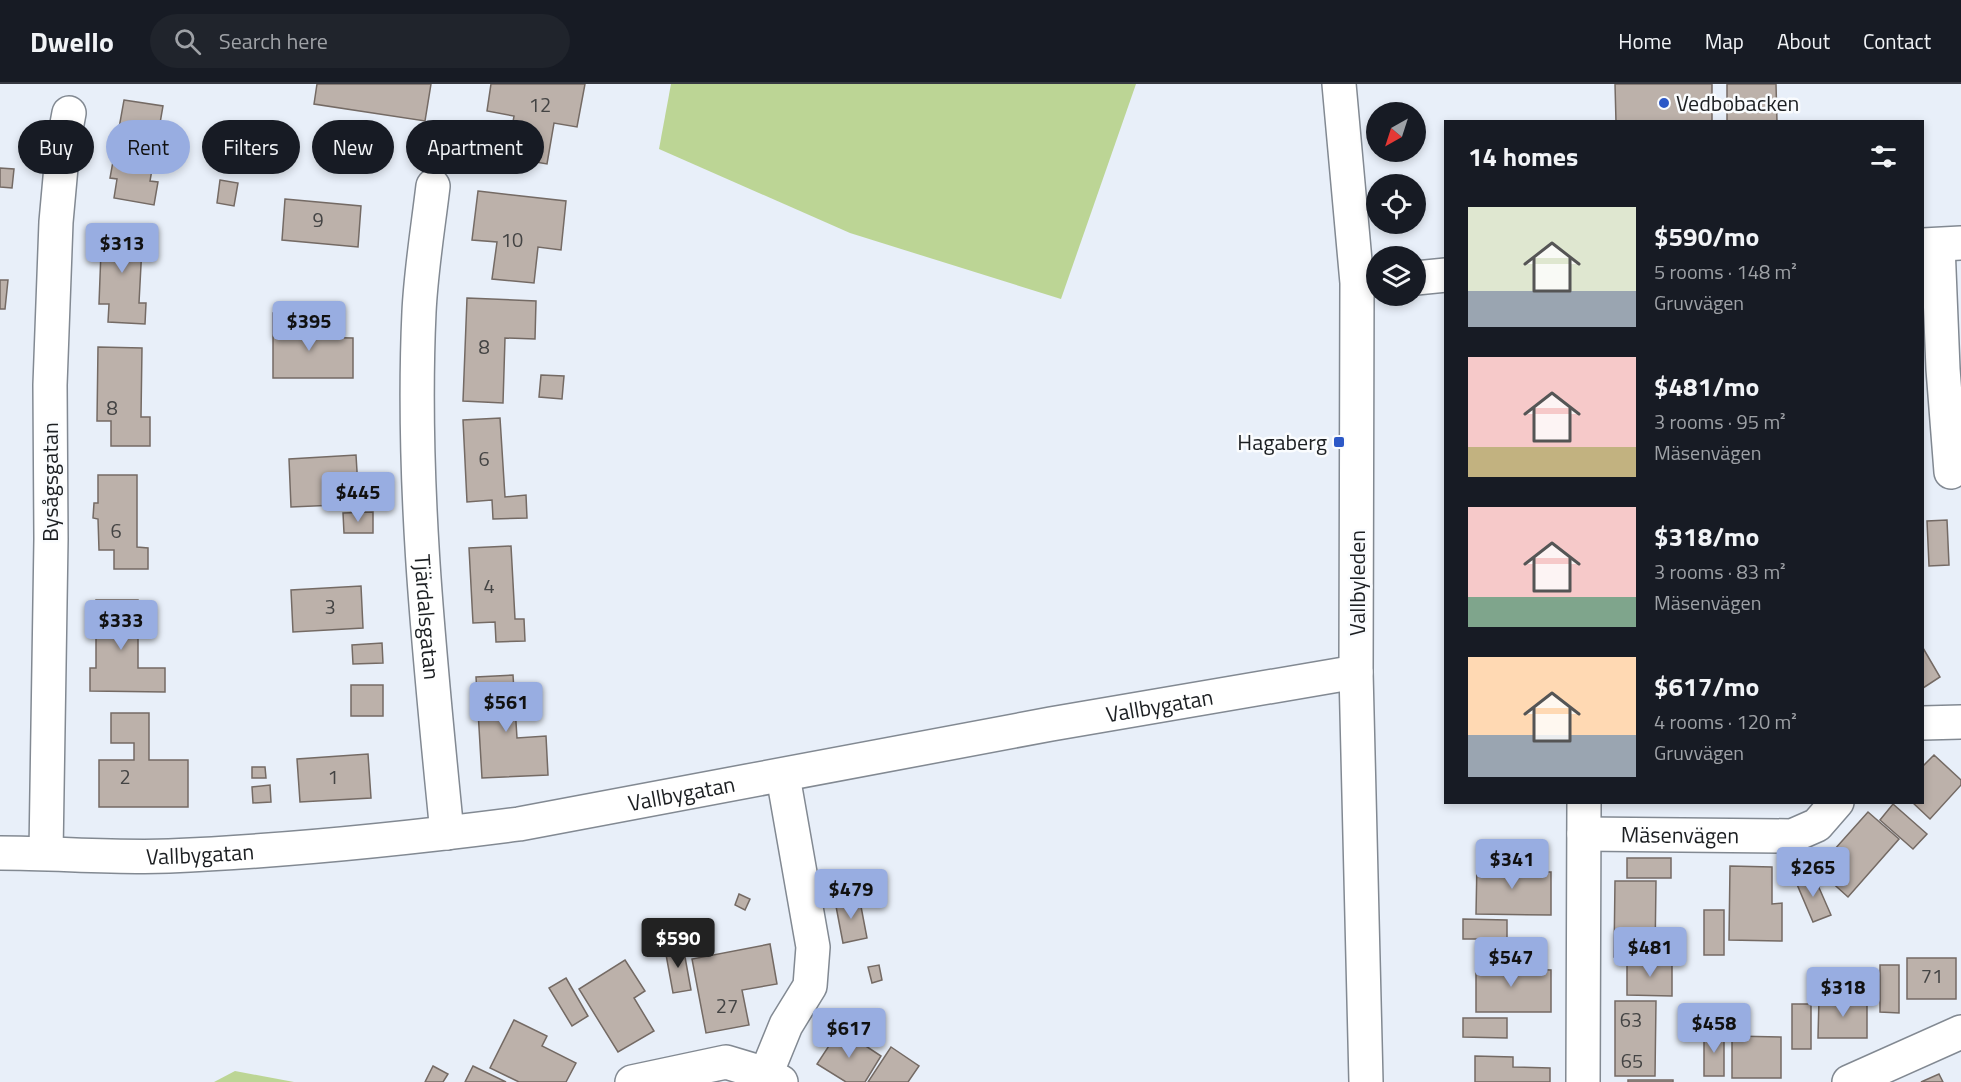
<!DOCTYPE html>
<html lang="en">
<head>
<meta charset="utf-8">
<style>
  :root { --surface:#171b24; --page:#20242c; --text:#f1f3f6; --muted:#9ea1a6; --line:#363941; --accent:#98ade1 }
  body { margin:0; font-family:"Titillium Web",sans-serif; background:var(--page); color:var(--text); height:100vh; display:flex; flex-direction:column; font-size:22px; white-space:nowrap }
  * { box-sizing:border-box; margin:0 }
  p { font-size:20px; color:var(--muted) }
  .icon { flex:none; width:33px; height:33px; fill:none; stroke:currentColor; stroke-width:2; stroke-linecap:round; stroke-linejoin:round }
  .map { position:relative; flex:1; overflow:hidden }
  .details { position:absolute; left:1444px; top:36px; width:480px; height:684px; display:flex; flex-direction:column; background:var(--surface); border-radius:0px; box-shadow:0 3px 9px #0003 }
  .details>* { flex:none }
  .guide { position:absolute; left:18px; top:36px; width:570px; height:54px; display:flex; gap:12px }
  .needle { width:39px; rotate:219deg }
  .tools { position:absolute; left:1366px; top:18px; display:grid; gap:12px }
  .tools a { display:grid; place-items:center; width:60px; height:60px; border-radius:50%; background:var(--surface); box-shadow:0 3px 9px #0003; font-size:30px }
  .price { position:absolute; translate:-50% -51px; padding:0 14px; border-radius:6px; background:var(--accent); color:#111; font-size:20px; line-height:39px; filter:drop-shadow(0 2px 3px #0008) }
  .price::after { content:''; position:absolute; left:50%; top:36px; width:18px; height:14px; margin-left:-9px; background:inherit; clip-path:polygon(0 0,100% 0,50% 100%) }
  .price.selected { background:#222; color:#fff }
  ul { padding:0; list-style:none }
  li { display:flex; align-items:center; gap:18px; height:150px; padding:0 24px }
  li span { display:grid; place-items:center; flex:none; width:168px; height:120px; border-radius:0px; color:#555 }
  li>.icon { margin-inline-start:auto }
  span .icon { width:72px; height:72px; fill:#fffc; stroke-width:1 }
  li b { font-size:26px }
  h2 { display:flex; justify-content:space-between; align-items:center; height:72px; padding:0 24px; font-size:26px }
  .chip { padding:0 21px; border-radius:27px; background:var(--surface); box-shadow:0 3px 9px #0003; font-size:21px; line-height:54px }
  .chip.selected { background:var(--accent); color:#111 }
  header { display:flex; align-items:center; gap:36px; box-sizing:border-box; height:84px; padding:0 30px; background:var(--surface); border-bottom:2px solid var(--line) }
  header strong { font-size:28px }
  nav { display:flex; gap:33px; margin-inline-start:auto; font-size:21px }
  .search { width:420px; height:54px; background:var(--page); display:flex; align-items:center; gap:15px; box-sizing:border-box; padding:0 21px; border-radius:33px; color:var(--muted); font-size:22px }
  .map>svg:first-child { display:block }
</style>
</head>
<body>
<header>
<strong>Dwello</strong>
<div class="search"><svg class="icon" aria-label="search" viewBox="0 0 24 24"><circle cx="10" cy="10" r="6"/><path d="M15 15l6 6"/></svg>Search here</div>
<nav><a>Home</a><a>Map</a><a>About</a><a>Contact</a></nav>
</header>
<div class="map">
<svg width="1961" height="998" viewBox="0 0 1961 998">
  <rect width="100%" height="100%" fill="#e8eff9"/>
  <g fill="#bcd595">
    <path d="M 671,0 L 1136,0 L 1061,215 L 850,149 L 659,65 Z"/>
    <path d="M 235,987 L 294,998 L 214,998 Z"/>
  </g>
  <g fill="#bcb1aa" stroke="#746a64" stroke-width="1.5">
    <path d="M 317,0 L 431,0 L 425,37 L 314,20 Z"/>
    <path d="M 491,0 L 585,0 L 577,43 L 554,39 L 547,80 L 507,73 L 514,32 L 487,27 Z"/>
    <path d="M 1615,0 L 1712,0 L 1712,38 L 1616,38 Z"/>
    <path d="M 1727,0 L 1776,0 L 1777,38 L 1727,38 Z"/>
    <path d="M 124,16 L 163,22 L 150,97 L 158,98 L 154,121 L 114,114 L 117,95 L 110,94 Z"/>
    <path d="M 0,84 L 14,85 L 12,104 L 0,103 Z"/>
    <path d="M 220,96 L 238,99 L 234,122 L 217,119 Z"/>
    <path d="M 478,107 L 566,117 L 561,166 L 538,163 L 534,199 L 492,195 L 497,158 L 472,156 Z"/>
    <path d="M 285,115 L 361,122 L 358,163 L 282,156 Z"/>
    <path d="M 102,141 L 143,143 L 139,219 L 146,219 L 145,240 L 108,238 L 109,220 L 99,220 Z"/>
    <path d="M 0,196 L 8,196 L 5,225 L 0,225 Z"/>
    <path d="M 467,214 L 536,217 L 535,255 L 505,254 L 503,319 L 463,317 Z"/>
    <path d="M 273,229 L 299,229 L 299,253 L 353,254 L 353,294 L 273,294 Z"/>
    <path d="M 98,263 L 142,264 L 141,333 L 150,333 L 150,362 L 111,362 L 111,337 L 97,337 Z"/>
    <path d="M 541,291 L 564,292 L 562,315 L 539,313 Z"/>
    <path d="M 500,334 L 505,413 L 526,411 L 527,434 L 493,435 L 492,416 L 467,418 L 463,336 Z"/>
    <path d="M 356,371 L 359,420 L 291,423 L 289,375 Z"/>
    <path d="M 98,391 L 137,391 L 137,463 L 148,464 L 148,485 L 114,485 L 114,466 L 99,466 L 98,435 L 93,434 L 94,419 L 98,419 Z"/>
    <path d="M 373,428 L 373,449 L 344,449 L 343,429 Z"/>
    <path d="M 1947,436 L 1949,481 L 1929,482 L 1927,437 Z"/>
    <path d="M 511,462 L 515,535 L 524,535 L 525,557 L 496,558 L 495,538 L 473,539 L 469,464 Z"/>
    <path d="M 361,502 L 363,544 L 293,548 L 291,506 Z"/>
    <path d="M 96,516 L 138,516 L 138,584 L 165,584 L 165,608 L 90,607 L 90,584 L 96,584 Z"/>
    <path d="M 382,559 L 383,579 L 353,580 L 352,561 Z"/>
    <path d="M 1923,564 L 1940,593 L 1923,604 Z"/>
    <path d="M 513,591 L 517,654 L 546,652 L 548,691 L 482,694 L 476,593 Z"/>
    <rect x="351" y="601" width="32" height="31"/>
    <path d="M 111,629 L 149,629 L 149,676 L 188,676 L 188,723 L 99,723 L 99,676 L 134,676 L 134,659 L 111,659 Z"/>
    <path d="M 368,670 L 371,714 L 300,718 L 297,675 Z"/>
    <path d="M 1934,671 L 1961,696 L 1961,701 L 1930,735 L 1912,718 L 1923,718 L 1923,682 Z"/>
    <path d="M 252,683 L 265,683 L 266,694 L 252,694 Z"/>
    <path d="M 270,701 L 271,718 L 253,719 L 252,703 Z"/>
    <path d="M 1893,720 L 1927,750 L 1913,765 L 1880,736 Z"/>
    <path d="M 1868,728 L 1899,755 L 1848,813 L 1817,785 Z"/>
    <rect x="1627" y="774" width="44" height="20"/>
    <path d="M 1477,777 L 1514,777 L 1514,788 L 1551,788 L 1551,831 L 1476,830 Z"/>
    <path d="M 1730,782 L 1772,783 L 1772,820 L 1782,819 L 1782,857 L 1729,856 Z"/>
    <path d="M 1813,790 L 1831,831 L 1813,838 L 1796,798 Z"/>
    <path d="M 1615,797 L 1656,797 L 1655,873 L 1614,873 Z"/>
    <path d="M 739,810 L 750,815 L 745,826 L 735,821 Z"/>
    <path d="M 859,812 L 867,854 L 843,859 L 835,817 Z"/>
    <rect x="1704" y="826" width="20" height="45"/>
    <path d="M 1463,835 L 1507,836 L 1507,855 L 1463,855 Z"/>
    <path d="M 770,860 L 777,900 L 742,906 L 749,941 L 706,949 L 692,875 Z"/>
    <path d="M 683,862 L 691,906 L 673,909 L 665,865 Z"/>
    <rect x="1907" y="874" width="49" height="41"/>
    <path d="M 1476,875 L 1514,875 L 1514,885 L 1551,886 L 1551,928 L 1476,928 Z"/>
    <path d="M 625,876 L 645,907 L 634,914 L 654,947 L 618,968 L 579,905 Z"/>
    <path d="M 1627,877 L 1672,877 L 1672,912 L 1627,911 Z"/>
    <path d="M 879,881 L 882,896 L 872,899 L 868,883 Z"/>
    <path d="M 1880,881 L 1899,881 L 1899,929 L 1880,928 Z"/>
    <path d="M 566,894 L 588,932 L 572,942 L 549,904 Z"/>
    <path d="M 1819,913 L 1867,913 L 1867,954 L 1818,954 Z"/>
    <path d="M 1615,917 L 1656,917 L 1655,992 L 1615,992 Z"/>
    <rect x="1792" y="920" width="19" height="45"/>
    <path d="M 1463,934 L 1507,934 L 1507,954 L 1463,953 Z"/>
    <path d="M 514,936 L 547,952 L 542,962 L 576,979 L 566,998 L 519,998 L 490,984 Z"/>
    <path d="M 840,945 L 881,972 L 865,998 L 846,998 L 817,980 Z"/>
    <rect x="1704" y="949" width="20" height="43"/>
    <path d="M 1732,952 L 1781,953 L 1781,994 L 1732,994 Z"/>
    <path d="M 891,963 L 919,982 L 908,998 L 868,998 Z"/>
    <path d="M 1475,972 L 1513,973 L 1513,983 L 1550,984 L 1550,998 L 1475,998 Z"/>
    <path d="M 433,982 L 448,990 L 443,998 L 425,998 Z"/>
    <path d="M 473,982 L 506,998 L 465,998 Z"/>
    <path d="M 1939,990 L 1943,998 L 1921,998 Z"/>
    <rect x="1628" y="996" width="45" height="2"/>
  </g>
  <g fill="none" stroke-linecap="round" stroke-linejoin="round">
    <g stroke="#828992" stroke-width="36">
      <g id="street">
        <path id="s1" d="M 433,102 C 428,144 421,186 419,228 C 411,402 430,576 447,749"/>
        <path d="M 1938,161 L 1943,285 L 1951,388"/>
        <path d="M 1923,639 L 1961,638"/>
        <path id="s2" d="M 1584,750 L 1792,752 L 1817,741 L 1837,718"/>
        <path id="s3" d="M 0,769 C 56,769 113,774 169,772 C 286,767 403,755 519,740 L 1051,640 L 1356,588"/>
        <path d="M 46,769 L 51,455 L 50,301 L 56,138 L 63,61 L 69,29"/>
        <path d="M 766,990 L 786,941 L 810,902 L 813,863 L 783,692"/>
        <path d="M 632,998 L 726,978 L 766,990 L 781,998"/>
        <path d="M 1583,998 L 1584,718"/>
        <path d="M 1849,998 L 1961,948"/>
      </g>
    </g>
    <g stroke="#828992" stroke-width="36">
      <g id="secondary">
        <path d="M 1339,0 L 1357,199 L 1356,588 L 1366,998"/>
        <path d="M 1923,161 L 1961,159"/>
        <path d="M 1416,194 L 1446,191"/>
      </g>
    </g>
    <use href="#street" stroke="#fff" stroke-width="33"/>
    <use href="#secondary" stroke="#fff" stroke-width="33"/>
  </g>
  <g fill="#2c58c7" stroke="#fafcfe" stroke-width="2">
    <circle cx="1664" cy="19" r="6"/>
    <rect x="1333" y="352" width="12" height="12" rx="3"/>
  </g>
  <g text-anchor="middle" stroke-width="5" stroke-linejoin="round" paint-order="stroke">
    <g font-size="20" fill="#444">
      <text x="540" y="28">12</text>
      <text x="318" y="143">9</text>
      <text x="512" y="163">10</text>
      <text x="484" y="270">8</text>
      <text x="112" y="331">8</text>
      <text x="484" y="382">6</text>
      <text x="116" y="454">6</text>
      <text x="489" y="509">4</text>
      <text x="330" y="530">3</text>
      <text x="125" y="700">2</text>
      <text x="333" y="700">1</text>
      <text x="1932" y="899">71</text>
      <text x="727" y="929">27</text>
      <text x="1631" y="943">63</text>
      <text x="1632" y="984">65</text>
    </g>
    <g font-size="22" fill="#1c1f22" stroke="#fafcfe" text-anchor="start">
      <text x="1676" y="27">Vedbobacken</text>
      <text x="1327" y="366" text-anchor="end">Hagaberg</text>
    </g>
    <g font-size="22" fill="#1c1f22" stroke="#fafcfe">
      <text transform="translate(50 398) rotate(-90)" y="8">Bysågsgatan</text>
      <text transform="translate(1357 499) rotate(-90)" y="8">Vallbyleden</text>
      <text dy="8" stroke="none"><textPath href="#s1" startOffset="432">Tjärdalsgatan</textPath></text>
      <text dy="8" stroke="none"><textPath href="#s3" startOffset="1172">Vallbygatan</textPath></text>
      <text dy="8" stroke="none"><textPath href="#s3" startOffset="686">Vallbygatan</textPath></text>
      <text dy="8" stroke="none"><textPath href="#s2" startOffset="96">Mäsenvägen</textPath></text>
      <text dy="8" stroke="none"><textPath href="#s3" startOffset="200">Vallbygatan</textPath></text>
    </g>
  </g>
</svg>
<div class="tools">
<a><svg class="needle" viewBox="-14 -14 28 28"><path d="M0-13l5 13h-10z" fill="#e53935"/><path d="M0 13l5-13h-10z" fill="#9ea1a6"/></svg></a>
<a><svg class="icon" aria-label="locate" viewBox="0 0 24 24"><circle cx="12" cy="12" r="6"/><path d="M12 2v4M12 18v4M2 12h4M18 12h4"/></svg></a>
<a><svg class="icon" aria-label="layers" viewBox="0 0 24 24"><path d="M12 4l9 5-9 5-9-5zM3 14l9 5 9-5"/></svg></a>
</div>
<b class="price" style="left:122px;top:190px">$313</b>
<b class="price" style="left:309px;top:268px">$395</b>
<b class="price" style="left:358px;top:439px">$445</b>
<b class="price" style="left:121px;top:567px">$333</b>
<b class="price" style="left:506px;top:649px">$561</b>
<b class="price" style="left:1512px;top:806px">$341</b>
<b class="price" style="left:1813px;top:814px">$265</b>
<b class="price" style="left:851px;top:836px">$479</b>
<b class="price selected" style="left:678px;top:885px">$590</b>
<b class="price" style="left:1650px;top:894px">$481</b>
<b class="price" style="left:1511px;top:904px">$547</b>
<b class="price" style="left:1843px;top:934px">$318</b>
<b class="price" style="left:1714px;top:970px">$458</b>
<b class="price" style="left:849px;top:975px">$617</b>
<div class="guide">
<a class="chip">Buy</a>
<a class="chip selected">Rent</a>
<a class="chip">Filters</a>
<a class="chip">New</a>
<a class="chip">Apartment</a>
</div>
<section class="details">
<h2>14 homes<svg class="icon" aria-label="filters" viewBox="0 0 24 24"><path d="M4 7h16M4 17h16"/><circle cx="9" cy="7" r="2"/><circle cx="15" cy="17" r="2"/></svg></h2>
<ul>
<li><span style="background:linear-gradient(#dfe7d0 70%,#9aa5b1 0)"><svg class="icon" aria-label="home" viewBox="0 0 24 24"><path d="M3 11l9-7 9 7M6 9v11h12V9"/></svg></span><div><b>$590/mo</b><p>5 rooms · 148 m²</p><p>Gruvvägen</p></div></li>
<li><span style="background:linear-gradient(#f6c9c9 75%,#c2b280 0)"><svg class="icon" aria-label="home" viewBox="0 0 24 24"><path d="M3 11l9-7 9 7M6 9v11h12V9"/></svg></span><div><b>$481/mo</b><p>3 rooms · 95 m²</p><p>Mäsenvägen</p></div></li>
<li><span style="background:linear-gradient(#f6c9c9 75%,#7fa58c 0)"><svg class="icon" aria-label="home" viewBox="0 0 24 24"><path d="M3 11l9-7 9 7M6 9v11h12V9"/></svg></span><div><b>$318/mo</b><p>3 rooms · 83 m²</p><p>Mäsenvägen</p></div></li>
<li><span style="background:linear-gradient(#ffd9b3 65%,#9aa5b1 0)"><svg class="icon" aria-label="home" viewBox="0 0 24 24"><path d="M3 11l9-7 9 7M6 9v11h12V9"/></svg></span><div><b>$617/mo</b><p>4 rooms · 120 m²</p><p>Gruvvägen</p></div></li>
</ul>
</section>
</div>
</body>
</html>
